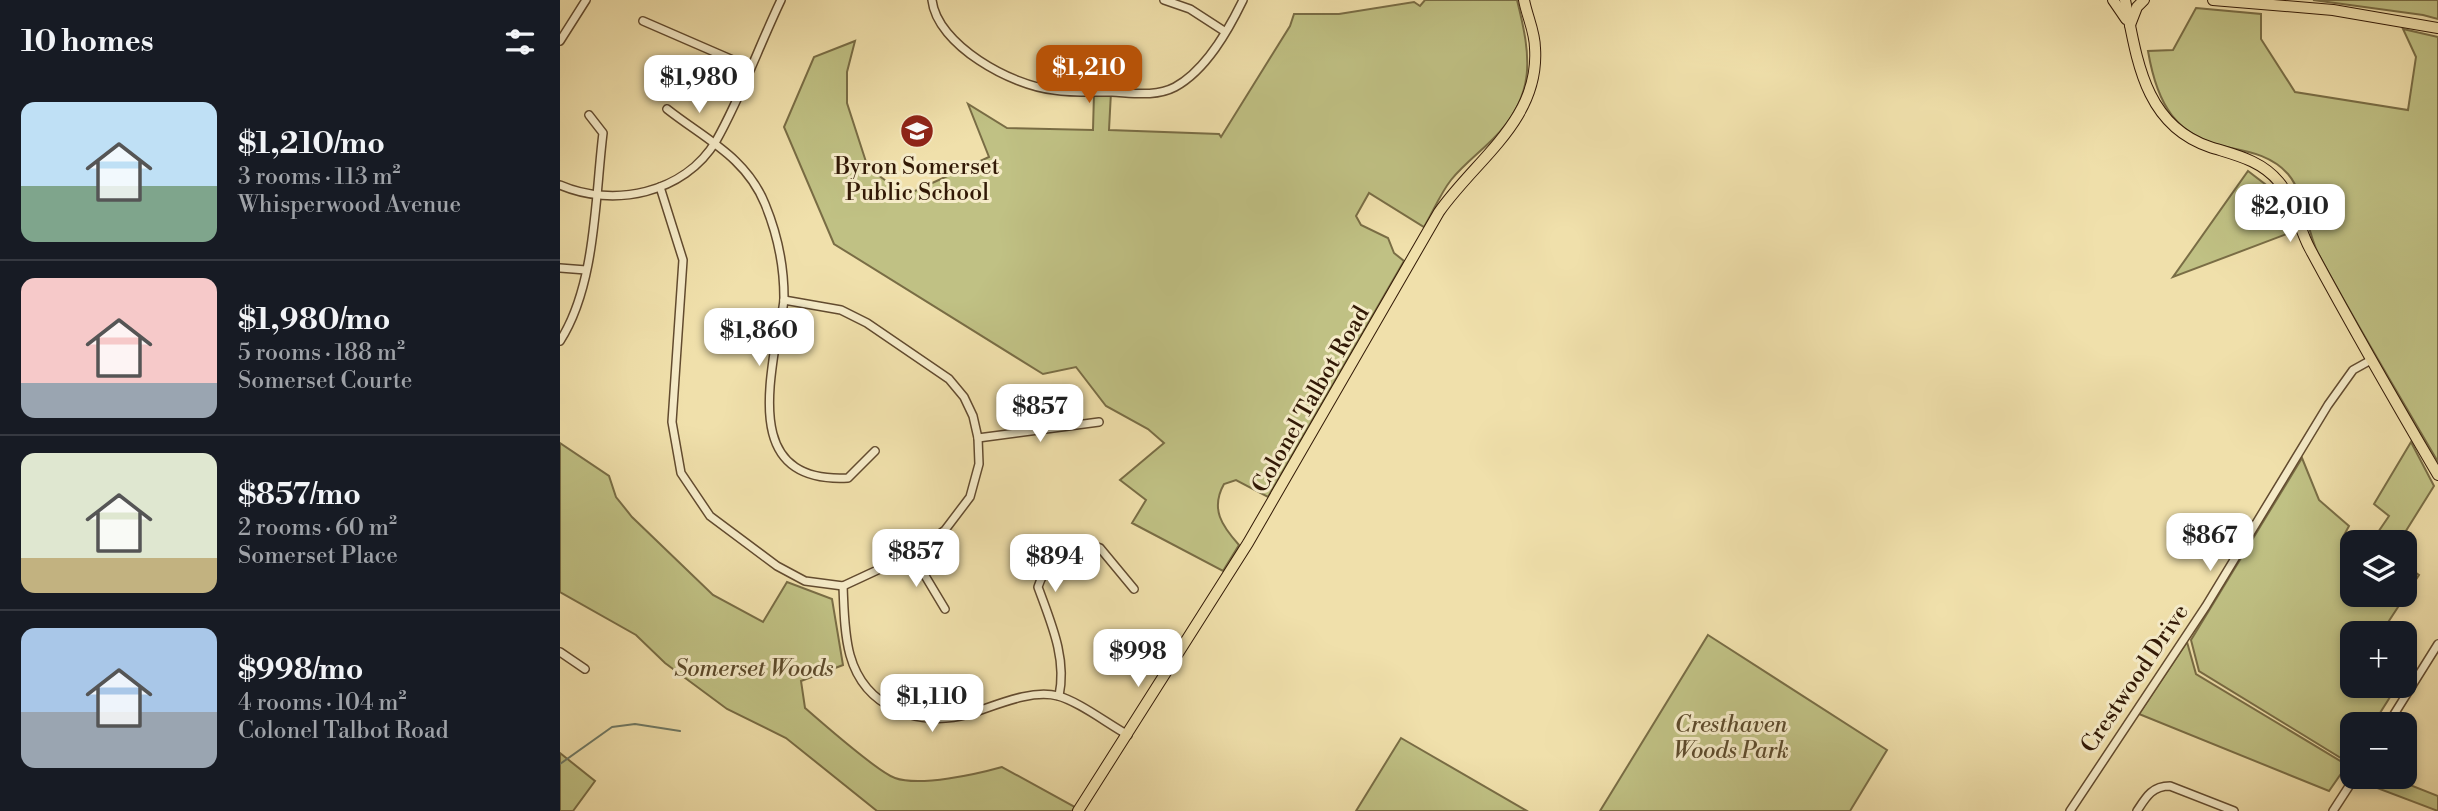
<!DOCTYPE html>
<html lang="en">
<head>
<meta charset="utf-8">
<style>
  :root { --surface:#171b24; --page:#242831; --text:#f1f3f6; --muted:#9ea1a6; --line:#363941; --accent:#b45309 }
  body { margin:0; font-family:"Libre Bodoni",serif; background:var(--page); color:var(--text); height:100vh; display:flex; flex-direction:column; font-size:26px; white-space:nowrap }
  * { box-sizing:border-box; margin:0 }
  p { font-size:23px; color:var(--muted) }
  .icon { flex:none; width:38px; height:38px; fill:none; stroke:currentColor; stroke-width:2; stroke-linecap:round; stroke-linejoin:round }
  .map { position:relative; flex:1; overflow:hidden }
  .sheet { display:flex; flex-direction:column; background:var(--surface); width:560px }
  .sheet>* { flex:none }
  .tools { position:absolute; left:1780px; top:530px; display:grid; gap:14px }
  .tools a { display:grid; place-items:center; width:77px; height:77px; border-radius:14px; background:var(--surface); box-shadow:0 4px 10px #0003; font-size:35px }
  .price { position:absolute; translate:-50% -60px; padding:0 16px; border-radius:14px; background:#fff; color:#222; font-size:23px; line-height:46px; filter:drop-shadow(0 2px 4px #0008) }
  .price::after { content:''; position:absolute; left:50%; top:42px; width:21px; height:16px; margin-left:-10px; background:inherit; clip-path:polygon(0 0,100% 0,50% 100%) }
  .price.on { background:var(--accent); color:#fff }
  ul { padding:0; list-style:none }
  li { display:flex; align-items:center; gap:21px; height:175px; padding:0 21px }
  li+li { border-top:2px solid var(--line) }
  li span { display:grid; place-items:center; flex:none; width:196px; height:140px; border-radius:14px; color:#555 }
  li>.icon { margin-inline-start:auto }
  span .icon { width:84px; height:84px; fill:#fffc; stroke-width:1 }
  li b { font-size:30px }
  h2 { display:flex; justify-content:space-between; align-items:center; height:84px; padding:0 21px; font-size:30px }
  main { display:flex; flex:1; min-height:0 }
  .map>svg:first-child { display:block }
</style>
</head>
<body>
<main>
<section class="sheet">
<h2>10 homes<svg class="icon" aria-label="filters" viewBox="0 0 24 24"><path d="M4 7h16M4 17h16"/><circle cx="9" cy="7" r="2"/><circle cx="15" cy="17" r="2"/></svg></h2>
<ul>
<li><span style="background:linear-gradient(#bfe0f5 60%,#7fa58c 0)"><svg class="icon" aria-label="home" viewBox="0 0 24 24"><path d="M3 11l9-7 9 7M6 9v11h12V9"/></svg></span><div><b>$1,210/mo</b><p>3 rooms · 113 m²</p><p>Whisperwood Avenue</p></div></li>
<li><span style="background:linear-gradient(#f6c9c9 75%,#9aa5b1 0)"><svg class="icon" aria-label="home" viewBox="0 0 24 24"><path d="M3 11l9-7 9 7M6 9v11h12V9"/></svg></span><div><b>$1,980/mo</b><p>5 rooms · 188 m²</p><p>Somerset Courte</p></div></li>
<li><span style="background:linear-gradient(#dfe7d0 75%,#c2b280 0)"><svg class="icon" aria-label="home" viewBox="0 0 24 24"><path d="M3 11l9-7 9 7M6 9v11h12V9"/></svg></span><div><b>$857/mo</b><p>2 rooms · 60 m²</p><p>Somerset Place</p></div></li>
<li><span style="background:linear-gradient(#a9c7e8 60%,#9aa5b1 0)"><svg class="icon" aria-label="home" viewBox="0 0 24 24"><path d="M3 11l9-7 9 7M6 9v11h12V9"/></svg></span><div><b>$998/mo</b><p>4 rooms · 104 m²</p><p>Colonel Talbot Road</p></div></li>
</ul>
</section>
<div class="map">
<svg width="1878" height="811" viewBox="0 0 1878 811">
  <rect width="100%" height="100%" fill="#f0e0ab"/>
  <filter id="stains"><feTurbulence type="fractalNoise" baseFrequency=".00286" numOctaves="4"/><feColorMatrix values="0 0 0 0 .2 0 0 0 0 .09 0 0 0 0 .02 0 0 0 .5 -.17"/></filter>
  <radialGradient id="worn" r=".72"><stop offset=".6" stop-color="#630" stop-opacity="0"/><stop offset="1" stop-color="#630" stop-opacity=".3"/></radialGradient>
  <g fill="#c0c184" stroke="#796d45" stroke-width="2">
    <path d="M 865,0 L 957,0 C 971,56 977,95 933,139 C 919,153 903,165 891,180 C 880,194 873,212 864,227 L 809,193 L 796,216 L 801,225 L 828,238 L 834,253 L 844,261 L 708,497 L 676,480 L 664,484 C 650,509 662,526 679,545 L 663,571 L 572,523 L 586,500 L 560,480 L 604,443 L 588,429 L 546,406 L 516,367 L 483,374 L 274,244 L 224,127 L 254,57 L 295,41 L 287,72 L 287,103 L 308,168 L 346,195 L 429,157 L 408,104 L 447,128 L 533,130 L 534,93 L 551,92 L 549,130 L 659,134 L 661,137 L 730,26 L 734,14 L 779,14 L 854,2 L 860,6 Z"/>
    <path d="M 1753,0 L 1878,0 L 1878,19 L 1863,15 Z"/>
    <path d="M 1636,8 L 1701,14 L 1701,39 L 1735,92 L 1848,110 L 1856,57 L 1843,29 L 1878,37 L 1878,462 C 1838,393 1796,324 1758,253 C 1746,229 1745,194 1728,174 C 1713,157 1692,152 1671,148 C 1615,137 1597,104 1588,51 L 1613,50 Z"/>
    <path d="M 1688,171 L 1714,191 L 1732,232 L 1613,277 Z"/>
    <path d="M 1851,442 L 1874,486 L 1839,542 L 1798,542 L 1806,532 L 1814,538 L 1829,516 L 1814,504 Z"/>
    <path d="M 0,443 L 49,476 L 56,497 L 72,517 L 153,595 L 203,622 L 227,582 L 272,599 L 283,665 L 241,681 L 245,708 C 261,722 318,772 335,778 C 360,787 417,774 442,767 L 515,807 L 512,811 L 317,811 L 226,738 L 167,709 L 105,663 L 76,635 L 0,592 Z"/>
    <path d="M 1742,458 L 1759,500 L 1789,526 L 1783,537 L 1792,543 L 1792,595 L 1844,595 L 1845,565 L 1859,575 L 1821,633 L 1792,634 L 1792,686 L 1837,686 L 1813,724 L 1792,724 L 1789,763 L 1639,671 L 1631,640 Z"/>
    <path d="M 1148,635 L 1327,750 L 1290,811 L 1040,811 Z"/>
    <path d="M 1627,642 L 1636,674 L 1787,765 L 1769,791 L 1579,714 Z"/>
    <path d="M 841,738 L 967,811 L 796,811 Z"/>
    <path d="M 0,753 L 35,781 L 13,811 L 0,811 Z"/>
    <path d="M 1808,777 L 1830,777 L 1878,796 L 1878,811 L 1804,783 Z"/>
  </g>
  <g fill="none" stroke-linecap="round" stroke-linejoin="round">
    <path stroke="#707b67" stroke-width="2" d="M 0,764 L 52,727 L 75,724 L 120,731"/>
    <g stroke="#624b2f" stroke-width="10">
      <g id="minor">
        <path d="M 372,0 C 377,45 452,86 494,90 C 513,93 533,92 552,92 C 573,93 596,97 615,87 C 646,70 668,31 683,0"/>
        <path d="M 604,0 L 630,9 L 664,31"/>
        <path d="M 83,21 L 189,67"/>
        <path d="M 0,41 L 26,0"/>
        <path d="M 107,109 C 145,139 186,157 205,204 C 217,233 224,266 224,298 C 224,309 219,323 217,334 C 206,402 193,483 288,478 L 315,451"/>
        <path d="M 0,185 C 53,208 124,194 156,141 C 181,97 199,46 221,0"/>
        <path d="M 100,187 L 123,260 L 112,422 L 121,473 L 150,516 L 217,566 L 245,581 L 283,586 L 352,554 L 385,530 L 410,497 L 419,464 L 418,438 L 413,416 L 404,397 L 389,379 L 307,323 L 281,310 L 224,300"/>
        <path d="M 0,268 L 26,270"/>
        <path d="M 0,341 C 36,285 35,198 43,133 L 29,115"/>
        <path d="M 418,438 L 539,422"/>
        <path d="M 352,554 L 385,609"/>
        <path d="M 283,586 C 284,608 284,633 290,655 C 305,709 360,728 409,714 C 435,706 470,689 498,696 C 518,701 548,724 568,735"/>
        <path d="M 0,652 L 25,669"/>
        <path d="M 499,696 C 507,658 491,623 478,587 C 484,566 506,550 526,543 L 540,548 L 574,589"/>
        <path d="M 1828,724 L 1878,644"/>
        <path d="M 1510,811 L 1646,606 L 1768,405 L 1793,370 L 1811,360"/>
        <path d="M 1577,811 C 1586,797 1592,786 1610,786 L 1674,811"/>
        <path d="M 1773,811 L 1795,777"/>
      </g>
    </g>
    <g stroke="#321906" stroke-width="12">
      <g id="major">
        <path d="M 1553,0 L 1566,19"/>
        <path d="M 1565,0 C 1577,59 1584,125 1650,147 C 1675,155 1701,160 1719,182 C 1735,201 1738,227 1750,249 C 1791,325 1834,400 1878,475"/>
        <path d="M 1653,0 L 1773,10 L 1878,28"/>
        <path d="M 1570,25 L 1577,7 L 1584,0"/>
        <path d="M 518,811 L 688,543 L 879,212 C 916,159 980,120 975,48 C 975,32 967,16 964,0"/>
      </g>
    </g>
    <use href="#minor" stroke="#f5ebc8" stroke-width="7"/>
    <use href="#major" stroke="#f0e0ab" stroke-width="10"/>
  </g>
  <defs>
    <g id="school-disc" transform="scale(1.75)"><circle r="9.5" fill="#8f2418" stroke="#f5ebc8"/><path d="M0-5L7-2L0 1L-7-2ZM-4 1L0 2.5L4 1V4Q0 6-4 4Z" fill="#fff"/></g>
  </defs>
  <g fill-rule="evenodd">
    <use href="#school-disc" x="357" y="131"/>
  </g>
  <g text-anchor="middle" stroke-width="6" stroke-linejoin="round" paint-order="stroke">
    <g font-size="23" fill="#321906" stroke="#f5ebc8">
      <text x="357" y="174">Byron Somerset<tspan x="357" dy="26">Public School</tspan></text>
    </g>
    <g font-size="23" fill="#321906" stroke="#f5ebc8">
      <text transform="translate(750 399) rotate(-60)" y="8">Colonel Talbot Road</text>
      <text transform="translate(1574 678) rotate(-56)" y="8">Crestwood Drive</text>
    </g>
    <g font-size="23" font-style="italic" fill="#5d4b2c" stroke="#f5ebc8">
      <text x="194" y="676">Somerset Woods</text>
      <text x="1171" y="732">Cresthaven<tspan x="1171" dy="26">Woods Park</tspan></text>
    </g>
  </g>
  <rect width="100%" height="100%" filter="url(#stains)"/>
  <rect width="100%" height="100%" fill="url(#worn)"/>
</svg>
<div class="tools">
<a><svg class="icon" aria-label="layers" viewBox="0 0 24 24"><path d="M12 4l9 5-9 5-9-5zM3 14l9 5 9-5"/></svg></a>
<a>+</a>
<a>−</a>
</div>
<b class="price on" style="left:529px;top:105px">$1,210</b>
<b class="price" style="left:139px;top:115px">$1,980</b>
<b class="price" style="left:1730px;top:244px">$2,010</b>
<b class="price" style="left:199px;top:368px">$1,860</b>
<b class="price" style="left:480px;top:444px">$857</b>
<b class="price" style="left:1650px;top:573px">$867</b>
<b class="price" style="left:356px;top:589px">$857</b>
<b class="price" style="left:495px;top:594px">$894</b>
<b class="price" style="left:578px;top:689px">$998</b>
<b class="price" style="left:372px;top:734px">$1,110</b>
</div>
</main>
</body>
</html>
